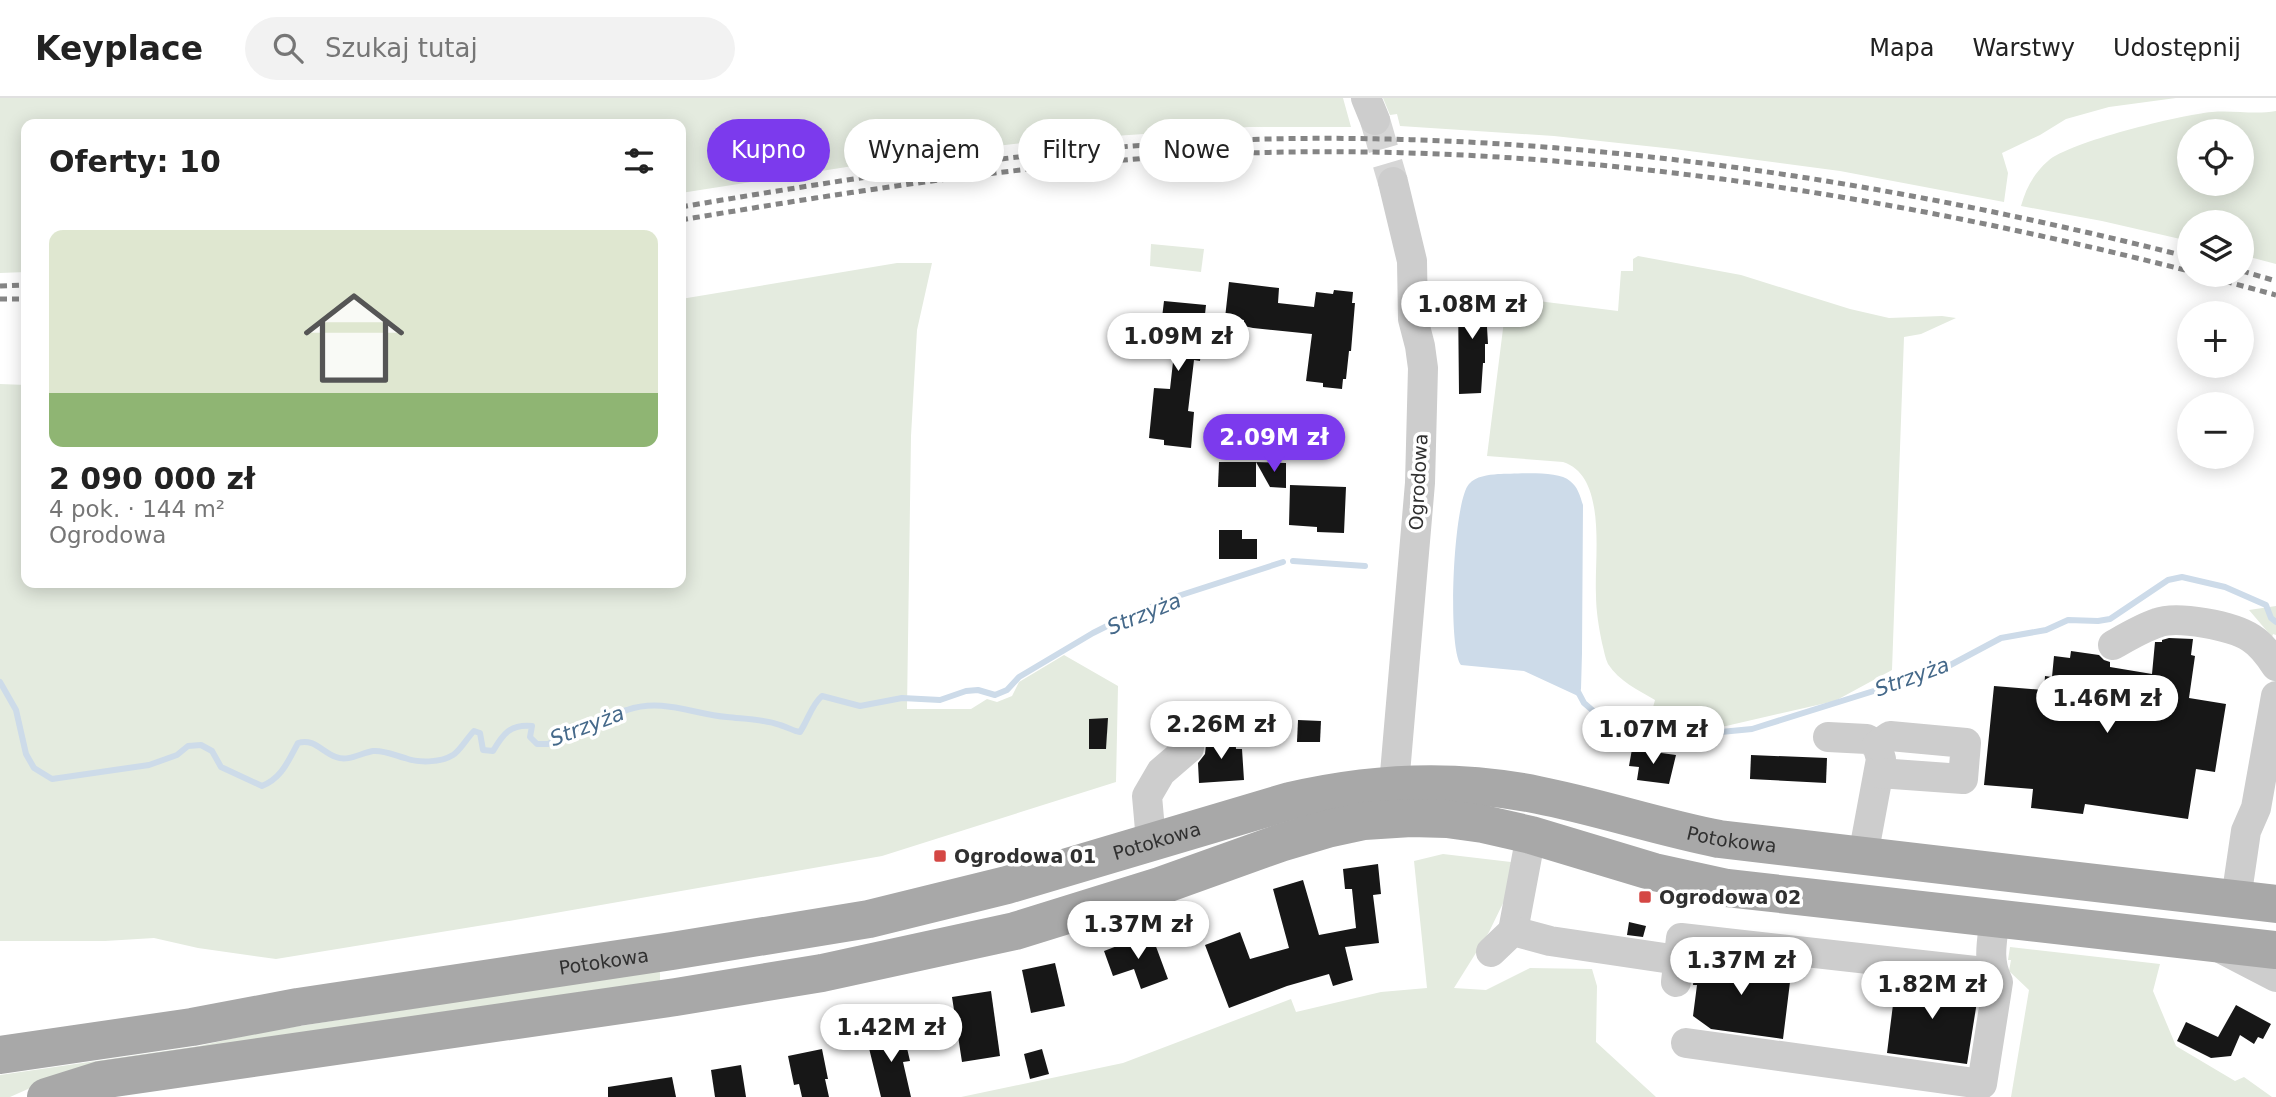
<!DOCTYPE html>
<html lang="pl">
<head>
<meta charset="utf-8">
<style>
  :root { --surface:#fff; --page:#f2f2f2; --text:#222; --muted:#767676; --line:#e0e0e0; --accent:#7c3aed }
  body { margin:0; font-family:"DejaVu Sans",sans-serif; background:var(--page); color:var(--text); height:100vh; display:flex; flex-direction:column; font-size:26px; white-space:nowrap }
  * { box-sizing:border-box; margin:0 }
  p { font-size:23px; color:var(--muted) }
  .icon { flex:none; width:38px; height:38px; fill:none; stroke:currentColor; stroke-width:2; stroke-linecap:round; stroke-linejoin:round }
  .map { position:relative; flex:1; overflow:hidden }
  .sheet { position:absolute; left:21px; top:21px; width:665px; height:469px; display:flex; flex-direction:column; background:var(--surface); border-radius:14px; box-shadow:0 4px 18px #0003 }
  .sheet>* { flex:none }
  .hud { position:absolute; left:707px; top:21px; width:665px; height:63px; display:flex; gap:14px }
  .controls { position:absolute; left:2177px; top:21px; display:grid; gap:14px }
  .controls a { display:grid; place-items:center; width:77px; height:77px; border-radius:50%; background:var(--surface); box-shadow:0 4px 18px #0003; font-size:35px }
  .price { position:absolute; translate:-50% -60px; padding:0 16px; border-radius:24px; background:#fff; color:#222; font-size:23px; line-height:46px; filter:drop-shadow(0 2px 4px #0008) }
  .price::after { content:''; position:absolute; left:50%; top:42px; width:21px; height:16px; margin-left:-10px; background:inherit; clip-path:polygon(0 0,100% 0,50% 100%) }
  .price.on { background:var(--accent); color:#fff }
  ul { padding:0; list-style:none }
  li { display:grid; align-content:center; gap:14px; height:371px; padding:0 28px }
  li span { display:grid; place-items:center; height:217px; border-radius:14px; color:#555 }
  li>.icon { margin-inline-start:auto }
  span .icon { width:126px; height:126px; fill:#fffc; stroke-width:1 }
  li b { font-size:30px }
  h2 { display:flex; justify-content:space-between; align-items:center; height:84px; padding:0 28px; font-size:30px }
  .tag { padding:0 24px; border-radius:32px; background:var(--surface); box-shadow:0 4px 18px #0003; font-size:24px; line-height:63px }
  .tag.on { background:var(--accent); color:#fff }
  header { display:flex; align-items:center; gap:42px; box-sizing:border-box; height:98px; padding:0 35px; background:var(--surface); border-bottom:2px solid var(--line) }
  header strong { font-size:33px }
  nav { display:flex; gap:38px; margin-inline-start:auto; font-size:24px }
  .search { width:490px; height:63px; background:var(--page); display:flex; align-items:center; gap:18px; box-sizing:border-box; padding:0 24px; border-radius:38px; color:var(--muted); font-size:26px }
  .map>svg:first-child { display:block }
</style>
</head>
<body>
<header>
<strong>Keyplace</strong>
<div class="search"><svg class="icon" aria-label="search" viewBox="0 0 24 24"><circle cx="10" cy="10" r="6"/><path d="M15 15l6 6"/></svg>Szukaj tutaj</div>
<nav><a>Mapa</a><a>Warstwy</a><a>Udostępnij</a></nav>
</header>
<div class="map">
<svg width="2276" height="999" viewBox="0 0 2276 999">
  <rect width="100%" height="100%" fill="#fff"/>
  <g fill="#e4ebdf" fill-rule="evenodd">
    <path d="M 0,0 L 1343,0 L 1351,29 L 1249,29 L 1039,43 L 936,55 L 681,95 L 681,26 L 26,26 L 26,174 L 0,175 Z"/>
    <path d="M 1383,0 L 2176,0 L 2109,9 L 2066,21 L 2040,37 L 2002,55 L 2008,75 L 2004,104 L 1840,73 L 1674,51 L 1554,38 L 1400,28 L 1397,16 L 1390,17 Z"/>
    <path d="M 2276,13 L 2276,166 L 2242,157 L 2242,124 L 2189,124 L 2189,143 L 2102,123 L 2021,108 C 2026,90 2034,75 2048,63 C 2069,44 2180,17 2212,14 C 2233,12 2255,17 2276,13 ZM 2242,33 L 2242,86 L 2189,86 L 2189,33 Z"/>
    <path d="M 1151,146 L 1204,151 L 1201,174 L 1150,168 Z"/>
    <path d="M 1638,158 L 1741,177 L 1850,211 L 1889,220 L 1942,218 L 1956,220 L 1921,236 L 1904,239 L 1892,572 L 1835,603 L 1726,628 L 1660,631 L 1652,613 L 1655,602 C 1638,592 1619,583 1608,566 C 1605,560 1604,552 1602,545 C 1599,530 1596,513 1596,497 C 1594,460 1608,378 1563,364 L 1487,358 L 1507,199 L 1618,213 L 1621,173 L 1633,173 L 1633,161 Z"/>
    <path d="M 897,165 L 932,165 L 917,232 L 911,338 L 907,611 L 971,611 L 987,601 L 997,604 L 1012,598 L 1019,584 L 1064,557 L 1118,588 L 1116,684 L 882,758 L 515,822 L 276,861 L 198,850 L 154,840 L 105,843 L 0,843 L 0,286 L 26,287 L 26,485 L 681,485 L 681,201 Z"/>
    <path d="M 2276,508 L 2276,537 L 2273,536 L 2272,539 L 2249,512 Z"/>
    <path d="M 1443,756 L 1511,764 L 1507,797 L 1489,834 L 1454,890 L 1486,892 L 1530,870 L 1592,871 L 1597,888 L 1596,944 L 1656,999 L 961,999 L 1123,965 L 1291,901 L 1296,914 L 1381,894 L 1427,890 L 1414,763 Z"/>
    <path d="M 2010,849 L 2160,866 L 2153,893 L 2176,948 L 2235,983 L 2244,979 L 2272,999 L 2011,999 L 2029,892 L 2009,873 L 2011,862 L 2008,862 Z"/>
    <path d="M 660,872 L 660,885 L 55,979 L 10,999 L 0,999 L 0,977 L 199,948 L 261,934 Z"/>
  </g>
  <path fill="#cddbe9" d="M 1498,376 C 1516,376 1558,372 1570,383 C 1578,389 1580,398 1583,407 L 1582,555 L 1581,591 L 1578,598 L 1524,573 L 1461,567 C 1447,549 1453,404 1469,386 C 1476,378 1488,377 1498,376 Z"/>
  <g fill="none" stroke-linecap="round" stroke-linejoin="round">
    <g stroke="#cddbe9" stroke-width="6">
      <path d="M 1293,463 L 1365,468"/>
      <path d="M 0,584 L 16,612 L 26,656 L 34,670 L 52,681 L 149,667 L 177,657 L 188,648 L 201,647 L 212,653 L 221,669 L 262,688 C 282,680 288,663 298,645 C 314,640 322,654 336,659 C 348,664 361,655 373,653 C 384,652 394,657 405,660 C 418,665 440,665 453,657 C 460,653 467,640 474,633 L 480,635 L 483,652 L 493,653 C 503,636 510,626 532,628 L 530,639 L 537,646 L 548,646 C 574,635 600,620 627,612 C 662,600 693,616 727,619 C 745,621 763,621 780,627 C 788,629 792,633 800,634 C 808,622 812,606 822,598 L 860,608 L 902,600 L 940,602 L 966,593 L 978,592 L 995,597 L 1007,592 L 1019,579 L 1093,535 L 1119,522 L 1178,498 L 1283,464"/>
      <path d="M 1576,590 L 1584,605 L 1620,636 L 1679,638 L 1752,631 L 1941,572 L 2001,540 L 2046,532 L 2068,522 L 2098,523 L 2110,521 L 2168,482 L 2182,479 L 2225,489 L 2266,507 L 2271,520 L 2276,524"/>
    </g>
  </g>
  <g fill="#171717">
    <path d="M 1229,184 L 1279,190 L 1278,205 L 1314,209 L 1316,194 L 1333,196 L 1334,192 L 1353,194 L 1352,205 L 1355,205 L 1351,253 L 1349,253 L 1346,281 L 1343,281 L 1342,291 L 1323,289 L 1323,285 L 1306,283 L 1312,236 L 1253,230 L 1244,228 L 1244,222 L 1225,220 Z"/>
    <path d="M 1489,197 L 1490,229 L 1487,229 L 1488,246 L 1485,246 L 1485,265 L 1483,265 L 1481,295 L 1459,296 L 1458,198 Z"/>
    <path d="M 1164,203 L 1206,207 L 1200,263 L 1194,262 L 1188,313 L 1194,314 L 1191,350 L 1164,347 L 1164,342 L 1149,340 L 1154,290 L 1170,291 L 1174,255 L 1158,253 Z"/>
    <path d="M 1219,364 L 1256,364 L 1256,389 L 1218,389 Z"/>
    <path d="M 1256,364 L 1286,365 L 1286,390 L 1270,389 Z"/>
    <path d="M 1290,387 L 1346,389 L 1344,435 L 1317,434 L 1317,429 L 1289,427 Z"/>
    <path d="M 1219,432 L 1242,432 L 1242,441 L 1257,441 L 1257,461 L 1219,461 Z"/>
    <path d="M 2169,540 L 2193,541 L 2191,557 L 2195,558 L 2189,600 L 2226,606 L 2215,674 L 2196,671 L 2188,721 L 2085,706 L 2083,716 L 2031,710 L 2033,691 L 1984,687 L 1994,588 L 2044,592 L 2045,578 L 2052,579 L 2054,558 L 2070,560 L 2071,553 L 2099,557 L 2104,562 L 2110,564 L 2110,569 L 2152,576 L 2155,544 L 2162,544 L 2162,542 Z"/>
    <path d="M 1108,620 L 1106,651 L 1089,651 L 1089,621 Z"/>
    <path d="M 1298,622 L 1321,623 L 1320,644 L 1297,644 Z"/>
    <path d="M 1235,637 L 1236,651 L 1242,651 L 1244,682 L 1199,685 L 1198,665 L 1205,656 L 1206,647 L 1202,639 Z"/>
    <path d="M 1632,651 L 1676,657 L 1669,686 L 1637,682 L 1639,669 L 1629,668 Z"/>
    <path d="M 1751,657 L 1827,660 L 1826,685 L 1750,681 Z"/>
    <path d="M 1378,766 L 1381,796 L 1373,797 L 1379,845 L 1345,849 L 1353,882 L 1333,888 L 1329,876 L 1287,888 L 1229,910 L 1205,847 L 1240,834 L 1250,861 L 1289,850 L 1273,791 L 1303,782 L 1319,837 L 1356,830 L 1352,791 L 1345,791 L 1343,771 Z"/>
    <path d="M 1629,824 L 1646,828 L 1643,839 L 1627,837 Z"/>
    <path d="M 1151,835 L 1168,881 L 1141,891 L 1134,871 L 1113,878 L 1104,853 Z"/>
    <path d="M 1696,859 L 1779,869 L 1779,874 L 1791,876 L 1783,941 L 1711,931 L 1693,918 L 1697,887 L 1693,887 Z"/>
    <path d="M 1055,865 L 1065,908 L 1031,915 L 1022,872 Z"/>
    <path d="M 1896,882 L 1979,891 L 1967,966 L 1887,955 Z"/>
    <path d="M 991,893 L 1000,958 L 962,964 L 952,899 Z"/>
    <path d="M 2236,907 L 2271,926 L 2263,941 L 2258,939 L 2254,946 L 2240,937 L 2231,958 L 2211,960 L 2177,943 L 2186,924 L 2218,939 Z"/>
    <path d="M 903,933 L 910,963 L 903,964 L 911,999 L 881,999 L 867,942 Z"/>
    <path d="M 822,951 L 828,981 L 825,981 L 829,999 L 802,999 L 799,986 L 794,987 L 788,958 Z"/>
    <path d="M 1042,951 L 1049,976 L 1030,981 L 1024,956 Z"/>
    <path d="M 741,967 L 746,999 L 715,999 L 711,972 Z"/>
    <path d="M 672,979 L 676,999 L 608,999 L 608,989 Z"/>
  </g>
  <g fill="none" stroke-linecap="round" stroke-linejoin="round">
    <path stroke="#d6d6d6" stroke-width="30" stroke-dasharray="30 15" stroke-linecap="butt" d="M 1375,22 L 1393,84"/>
    <g stroke="#cdcdcd" stroke-width="30">
      <path d="M 1366,0 L 1375,22"/>
      <path d="M 1393,84 L 1412,163 L 1413,221 L 1420,248 L 1423,270 L 1420,385 L 1394,687"/>
      <path d="M 2113,547 C 2127,539 2142,530 2157,525 C 2177,517 2233,528 2251,540 C 2262,547 2269,557 2276,568"/>
      <path d="M 1828,639 L 1867,641 L 1877,647 L 1881,661 L 1863,758"/>
      <path d="M 1877,647 L 1890,638 L 1966,645 L 1963,681 L 1879,675"/>
      <path d="M 1151,743 L 1147,698 L 1161,674 L 1189,650"/>
      <path d="M 2236,801 L 2246,733 L 2256,710 L 2276,598"/>
      <path d="M 1513,833 L 1531,737"/>
      <path d="M 2222,851 L 2276,879"/>
      <path d="M 1491,854 L 1513,833 L 1550,843 L 1678,862"/>
      <path d="M 1676,884 L 1681,840 L 1993,875"/>
      <path d="M 1686,945 L 1982,986 L 1998,884 C 1987,863 1992,843 1995,820"/>
    </g>
    <g stroke="#a8a8a8" stroke-width="38">
      <path id="s1" d="M 0,957 L 192,929 L 298,909 L 672,853 L 869,821 L 1007,787 L 1290,703 C 1372,684 1456,680 1538,697 C 1599,709 1658,729 1719,741 L 2276,806"/>
      <path d="M 46,999 L 100,982 L 676,899 L 822,875 L 1015,833 L 1160,788 L 1280,745 L 1327,731 L 1364,723 L 1411,720 L 1447,721 L 1483,726 L 1531,737 L 1654,774 L 1727,790 L 2276,852"/>
    </g>
    <g stroke="#858585" stroke-width="5" stroke-dasharray="7 5" stroke-linecap="butt">
      <path d="M 681,109 C 875,76 1069,46 1266,41 C 1577,34 1888,83 2189,159"/>
      <path d="M 681,122 C 847,94 1013,68 1182,58 C 1520,38 1862,90 2189,173"/>
      <path d="M 2242,173 L 2276,183"/>
      <path d="M 2202,177 L 2276,197"/>
      <path d="M 0,188 L 26,187"/>
      <path d="M 0,201 L 26,201"/>
    </g>
  </g>
  <g fill="#d44744" stroke="#fff" stroke-width="2.5">
    <rect x="933" y="751" width="14" height="14" rx="3.5"/>
    <rect x="1638" y="792" width="14" height="14" rx="3.5"/>
  </g>
  <g text-anchor="middle" stroke-width="7" stroke-linejoin="round" paint-order="stroke">
    <g font-size="19" fill="#303030" stroke="#fff">
      <text transform="translate(1418 384) rotate(-87)" y="7">Ogrodowa</text>
      <text dy="7" stroke="none"><textPath href="#s1" startOffset="1766">Potokowa</textPath></text>
      <text dy="7" stroke="none"><textPath href="#s1" startOffset="1178">Potokowa</textPath></text>
      <text dy="7" stroke="none"><textPath href="#s1" startOffset="611">Potokowa</textPath></text>
    </g>
    <g font-size="19" font-weight="bold" fill="#303030" stroke="#fff" text-anchor="start">
      <text x="954" y="765">Ogrodowa 01</text>
      <text x="1659" y="806">Ogrodowa 02</text>
    </g>
    <g font-size="21" font-style="italic" fill="#45698a" stroke="#fff">
      <text transform="translate(1144 516) rotate(-22)" y="7">Strzyża</text>
      <text transform="translate(1912 579) rotate(-20)" y="7">Strzyża</text>
      <text transform="translate(587 628) rotate(-21)" y="7">Strzyża</text>
    </g>
  </g>
</svg>
<div class="controls">
<a><svg class="icon" aria-label="locate" viewBox="0 0 24 24"><circle cx="12" cy="12" r="6"/><path d="M12 2v4M12 18v4M2 12h4M18 12h4"/></svg></a>
<a><svg class="icon" aria-label="layers" viewBox="0 0 24 24"><path d="M12 4l9 5-9 5-9-5zM3 14l9 5 9-5"/></svg></a>
<a>+</a>
<a>−</a>
</div>
<b class="price" style="left:1472px;top:243px">1.08M zł</b>
<b class="price" style="left:1178px;top:275px">1.09M zł</b>
<b class="price on" style="left:1274px;top:376px">2.09M zł</b>
<b class="price" style="left:2107px;top:637px">1.46M zł</b>
<b class="price" style="left:1221px;top:663px">2.26M zł</b>
<b class="price" style="left:1653px;top:668px">1.07M zł</b>
<b class="price" style="left:1138px;top:863px">1.37M zł</b>
<b class="price" style="left:1741px;top:899px">1.37M zł</b>
<b class="price" style="left:1932px;top:923px">1.82M zł</b>
<b class="price" style="left:891px;top:966px">1.42M zł</b>
<div class="hud">
<a class="tag on">Kupno</a>
<a class="tag">Wynajem</a>
<a class="tag">Filtry</a>
<a class="tag">Nowe</a>
</div>
<section class="sheet">
<h2>Oferty: 10<svg class="icon" aria-label="filters" viewBox="0 0 24 24"><path d="M4 7h16M4 17h16"/><circle cx="9" cy="7" r="2"/><circle cx="15" cy="17" r="2"/></svg></h2>
<ul>
<li><span style="background:linear-gradient(#dfe7d0 75%,#8fb573 0)"><svg class="icon" aria-label="home" viewBox="0 0 24 24"><path d="M3 11l9-7 9 7M6 9v11h12V9"/></svg></span><div><b>2 090 000 zł</b><p>4 pok. · 144 m²</p><p>Ogrodowa</p></div></li>
</ul>
</section>
</div>
</body>
</html>
